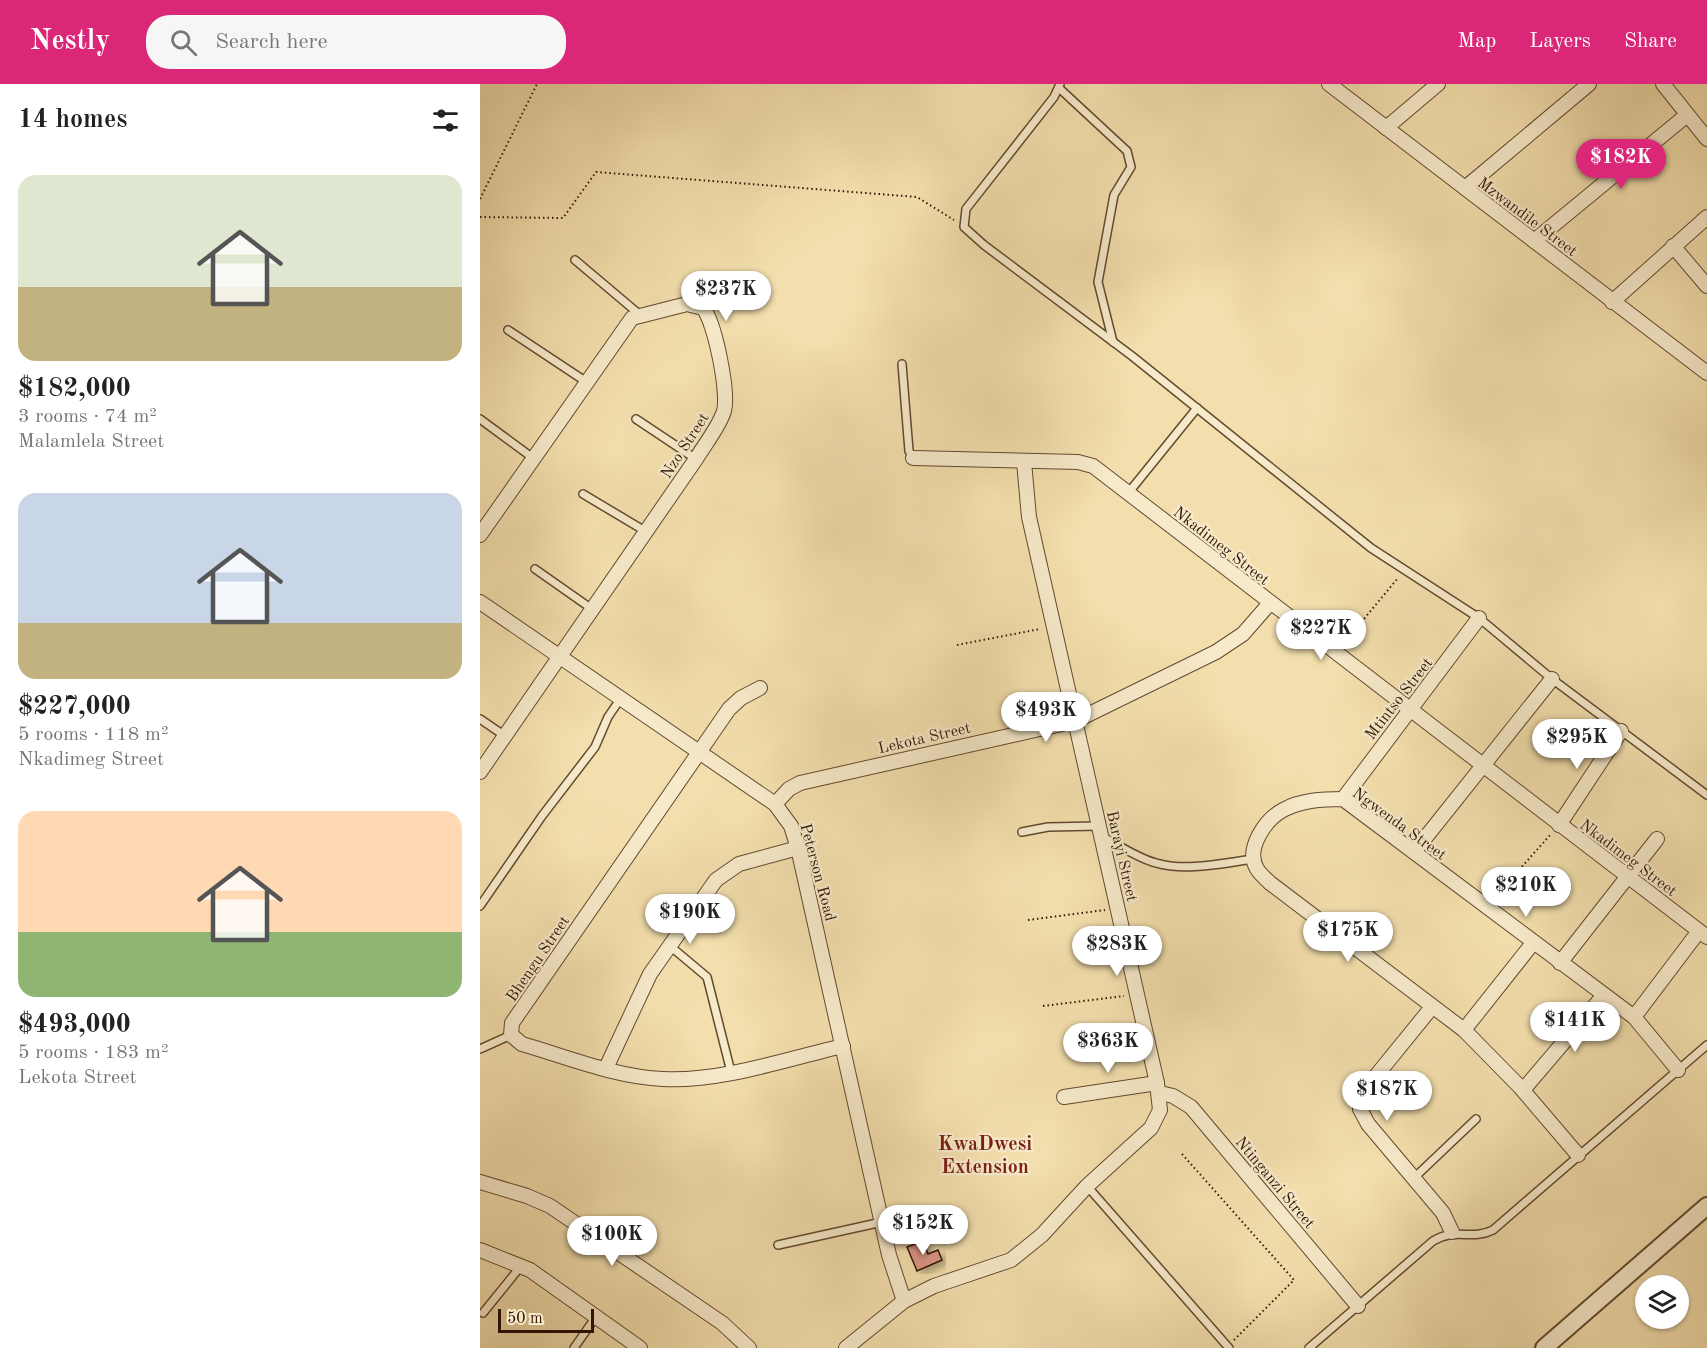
<!DOCTYPE html>
<html lang="en">
<head>
<meta charset="utf-8">
<style>
  :root { --surface:#fff; --page:#f6f6f6; --text:#222; --muted:#767676; --accent:#db2777 }
  body { margin:0; font-family:"Old Standard TT",serif; background:var(--page); color:var(--text); height:100vh; display:flex; flex-direction:column; font-size:22px; white-space:nowrap }
  * { box-sizing:border-box; margin:0 }
  p { font-size:20px; color:var(--muted) }
  .icon { flex:none; width:33px; height:33px; fill:none; stroke:currentColor; stroke-width:2; stroke-linecap:round; stroke-linejoin:round }
  .map { position:relative; flex:1; overflow:hidden }
  .panel { display:flex; flex-direction:column; background:var(--surface); width:480px }
  .panel>* { flex:none }
  .fabs { position:absolute; left:1155px; top:1191px; display:grid; gap:12px }
  .fabs a { display:grid; place-items:center; width:54px; height:54px; border-radius:50%; background:var(--surface); box-shadow:0 2px 4px #0004; font-size:30px }
  .scale { position:absolute; left:18px; bottom:15px; width:96px; box-sizing:border-box; padding-left:6px; border:3px solid #321706; border-top:0; font-size:16px; line-height:21px; white-space:nowrap; color:#321706; -webkit-text-stroke:4px #f7eaca; paint-order:stroke }
  .price { position:absolute; translate:-50% -51px; padding:0 14px; border-radius:21px; background:#fff; color:#222; font-size:20px; line-height:39px; filter:drop-shadow(0 2px 3px #0008) }
  .price::after { content:''; position:absolute; left:50%; top:36px; width:18px; height:14px; margin-left:-9px; background:inherit; clip-path:polygon(0 0,100% 0,50% 100%) }
  .price.active { background:var(--accent); color:#fff }
  ul { padding:0; list-style:none }
  li { display:grid; align-content:center; gap:12px; height:318px; padding:0 18px }
  li span { display:grid; place-items:center; height:186px; border-radius:18px; color:#555 }
  li>.icon { margin-inline-start:auto }
  span .icon { width:108px; height:108px; fill:#fffc; stroke-width:1 }
  li b { font-size:26px }
  h2 { display:flex; justify-content:space-between; align-items:center; height:72px; padding:0 18px; font-size:26px }
  header { display:flex; align-items:center; gap:36px; box-sizing:border-box; height:84px; padding:0 30px; background:var(--accent); color:#fff }
  header strong { font-size:28px }
  nav { display:flex; gap:33px; margin-inline-start:auto; font-size:21px }
  .search { width:420px; height:54px; background:var(--page); display:flex; align-items:center; gap:15px; box-sizing:border-box; padding:0 21px; border-radius:24px; color:var(--muted); font-size:22px }
  main { display:flex; flex:1; min-height:0 }
  .map>svg:first-child { display:block }
</style>
</head>
<body>
<header>
<strong>Nestly</strong>
<div class="search"><svg class="icon" aria-label="search" viewBox="0 0 24 24"><circle cx="10" cy="10" r="6"/><path d="M15 15l6 6"/></svg>Search here</div>
<nav><a>Map</a><a>Layers</a><a>Share</a></nav>
</header>
<main>
<section class="panel">
<h2>14 homes<svg class="icon" aria-label="filters" viewBox="0 0 24 24"><path d="M4 7h16M4 17h16"/><circle cx="9" cy="7" r="2"/><circle cx="15" cy="17" r="2"/></svg></h2>
<ul>
<li><span style="background:linear-gradient(#dfe7d0 60%,#c2b280 0)"><svg class="icon" aria-label="home" viewBox="0 0 24 24"><path d="M3 11l9-7 9 7M6 9v11h12V9"/></svg></span><div><b>$182,000</b><p>3 rooms · 74 m²</p><p>Malamlela Street</p></div></li>
<li><span style="background:linear-gradient(#c9d6e8 70%,#c2b280 0)"><svg class="icon" aria-label="home" viewBox="0 0 24 24"><path d="M3 11l9-7 9 7M6 9v11h12V9"/></svg></span><div><b>$227,000</b><p>5 rooms · 118 m²</p><p>Nkadimeg Street</p></div></li>
<li><span style="background:linear-gradient(#ffd9b3 65%,#8fb573 0)"><svg class="icon" aria-label="home" viewBox="0 0 24 24"><path d="M3 11l9-7 9 7M6 9v11h12V9"/></svg></span><div><b>$493,000</b><p>5 rooms · 183 m²</p><p>Lekota Street</p></div></li>
</ul>
</section>
<div class="map">
<svg width="1227" height="1264" viewBox="0 0 1227 1264">
  <defs>
    <filter id="shadow"><feDropShadow dx="6" dy="4" stdDeviation="3" flood-color="#0004"/></filter>
  </defs>
  <rect width="100%" height="100%" fill="#f3dfad"/>
  <filter id="stains"><feTurbulence type="fractalNoise" baseFrequency=".00333" numOctaves="4"/><feColorMatrix values="0 0 0 0 .2 0 0 0 0 .09 0 0 0 0 .02 0 0 0 .5 -.17"/></filter>
  <radialGradient id="worn" r=".72"><stop offset=".6" stop-color="#630" stop-opacity="0"/><stop offset="1" stop-color="#630" stop-opacity=".3"/></radialGradient>
  <path fill="#db9585" stroke="#321706" stroke-width="1.5" filter="url(#shadow)" d="M 443,1157 L 448,1170 L 458,1166 L 462,1176 L 437,1187 L 427,1163 Z"/>
  <g fill="none" stroke-linecap="round" stroke-linejoin="round">
    <g stroke="#624930" stroke-width="10">
      <g id="service">
        <path d="M 580,0 L 574,13 L 486,125 L 484,143 L 504,161 L 652,272 L 891,464 L 999,534 L 1072,595 L 1227,711"/>
        <path d="M 579,4 L 647,67 L 651,83 L 634,111 L 618,198 L 633,258"/>
        <path d="M 95,176 L 159,230"/>
        <path d="M 28,246 L 105,297"/>
        <path d="M 422,280 L 429,367 L 433,374"/>
        <path d="M 0,335 L 53,374"/>
        <path d="M 156,335 L 216,375"/>
        <path d="M 649,408 L 717,324"/>
        <path d="M 103,410 L 165,447"/>
        <path d="M 55,485 L 112,525"/>
        <path d="M 0,635 L 25,652"/>
        <path d="M 542,748 L 568,743 L 619,742"/>
        <path d="M 621,752 C 639,761 657,774 676,779 C 706,788 743,779 774,775"/>
        <path d="M 0,822 L 62,732 L 115,663 L 128,633 L 141,614"/>
        <path d="M 190,862 L 227,893 L 251,988"/>
        <path d="M 0,965 L 31,951"/>
        <path d="M 935,1093 L 996,1035"/>
        <path d="M 607,1102 L 749,1264"/>
        <path d="M 298,1161 L 402,1138"/>
        <path d="M 3,1229 L 41,1182"/>
        <path d="M 94,1264 L 115,1234"/>
        <path d="M 829,1264 L 953,1157 C 976,1143 991,1157 1013,1146 L 1227,961"/>
      </g>
    </g>
    <g stroke="#624930" stroke-width="16">
      <g id="minor">
        <path d="M 849,0 L 1227,289"/>
        <path d="M 1183,0 L 1227,55"/>
        <path d="M 906,44 L 958,0"/>
        <path d="M 985,104 L 1109,0"/>
        <path d="M 1054,157 L 1207,31"/>
        <path d="M 1193,162 L 1227,202"/>
        <path d="M 1132,218 L 1227,133"/>
        <path d="M 433,374 L 598,378 L 613,382 L 1227,853"/>
        <path d="M 0,451 L 152,234 L 207,220 L 223,224 C 235,238 249,309 244,327 C 239,343 225,360 216,375 L 0,688"/>
        <path d="M 0,518 L 295,720 L 311,742 L 318,764 L 409,1171 L 424,1217"/>
        <path d="M 280,604 L 261,614 L 249,625 L 32,939 L 31,951 L 42,960 C 87,973 136,993 183,995 C 240,998 307,975 363,962"/>
        <path d="M 863,715 L 999,534"/>
        <path d="M 295,720 L 309,705 L 320,699 L 595,637 L 736,568 L 763,550 L 790,519"/>
        <path d="M 1079,741 L 1141,647"/>
        <path d="M 934,768 L 1072,595"/>
        <path d="M 1080,879 L 1177,755"/>
        <path d="M 952,923 L 887,1003 L 880,1025 L 888,1040 L 963,1129 L 972,1148"/>
        <path d="M 1154,933 L 1219,847"/>
        <path d="M 984,946 L 1053,859"/>
        <path d="M 126,984 L 170,890 L 236,796 L 259,780 L 318,764"/>
        <path d="M 1043,1006 L 1124,911"/>
        <path d="M 680,1009 L 693,1012 L 711,1023 L 878,1222"/>
        <path d="M 584,1013 L 677,999"/>
        <path d="M 1098,1071 L 1040,1003 L 984,946 L 790,799 C 786,795 780,790 777,785 C 765,765 785,736 803,726 C 821,716 843,715 863,715 L 1154,933 L 1198,986"/>
        <path d="M 0,1098 L 47,1112 L 70,1122 L 242,1239 L 269,1264"/>
        <path d="M 0,1166 L 50,1186 L 160,1264"/>
        <path d="M 366,1264 L 424,1217 L 454,1202 L 531,1176 L 562,1151 L 607,1102 L 671,1044 L 680,1026 L 677,999 L 549,433 L 544,378"/>
      </g>
    </g>
    <g stroke="#624930" stroke-width="20">
      <path id="tertiary" d="M 1064,1264 L 1227,1122"/>
    </g>
    <g stroke="#321706" stroke-width="2" stroke-dasharray="1.5 3" stroke-linecap="butt">
      <path d="M 0,115 L 57,0"/>
      <path d="M 0,133 L 83,134 L 116,88 L 437,113 L 474,136"/>
      <path d="M 864,559 L 918,494"/>
      <path d="M 477,561 L 560,545"/>
      <path d="M 1015,813 L 1071,750"/>
      <path d="M 548,836 L 625,826"/>
      <path d="M 563,922 L 644,912"/>
      <path d="M 702,1070 L 814,1196 L 754,1256"/>
    </g>
    <use href="#service" stroke="#f7eaca" stroke-width="7"/>
    <use href="#minor" stroke="#f7eaca" stroke-width="14"/>
    <use href="#tertiary" stroke="#f7eaca" stroke-width="16"/>
  </g>
  <g text-anchor="middle" stroke-width="4.5" stroke-linejoin="round" paint-order="stroke">
    <g font-size="16" fill="#321706" stroke="#f7eaca">
      <text transform="translate(1048 132) rotate(37)" y="6">Mzwandile Street</text>
      <text transform="translate(204 361) rotate(-57)" y="6">Nzo Street</text>
      <text transform="translate(742 461) rotate(38)" y="6">Nkadimeg Street</text>
      <text transform="translate(918 614) rotate(-52)" y="6">Mtintso Street</text>
      <text transform="translate(444 653) rotate(-13)" y="6">Lekota Street</text>
      <text transform="translate(920 739) rotate(36)" y="6">Ngwenda Street</text>
      <text transform="translate(643 772) rotate(77)" y="6">Barayi Street</text>
      <text transform="translate(1149 773) rotate(37)" y="6">Nkadimeg Street</text>
      <text transform="translate(339 788) rotate(75)" y="6">Peterson Road</text>
      <text transform="translate(57 874) rotate(-56)" y="6">Bhengu Street</text>
      <text transform="translate(796 1098) rotate(50)" y="6">Ntinganzi Street</text>
    </g>
    <g font-size="20" font-weight="bold" fill="#7a1f14" stroke="#f7eaca">
      <text x="505" y="1066">KwaDwesi<tspan x="505" dy="23">Extension</tspan></text>
    </g>
  </g>
  <rect width="100%" height="100%" filter="url(#stains)"/>
  <rect width="100%" height="100%" fill="url(#worn)"/>
</svg>
<div class="fabs">
<a><svg class="icon" aria-label="layers" viewBox="0 0 24 24"><path d="M12 4l9 5-9 5-9-5zM3 14l9 5 9-5"/></svg></a>
</div>
<div class="scale">50 m</div>
<b class="price active" style="left:1141px;top:106px">$182K</b>
<b class="price" style="left:246px;top:238px">$237K</b>
<b class="price" style="left:841px;top:577px">$227K</b>
<b class="price" style="left:566px;top:659px">$493K</b>
<b class="price" style="left:1097px;top:686px">$295K</b>
<b class="price" style="left:1046px;top:834px">$210K</b>
<b class="price" style="left:210px;top:861px">$190K</b>
<b class="price" style="left:868px;top:879px">$175K</b>
<b class="price" style="left:637px;top:893px">$283K</b>
<b class="price" style="left:1095px;top:969px">$141K</b>
<b class="price" style="left:628px;top:990px">$363K</b>
<b class="price" style="left:907px;top:1038px">$187K</b>
<b class="price" style="left:443px;top:1172px">$152K</b>
<b class="price" style="left:132px;top:1183px">$100K</b>
</div>
</main>
</body>
</html>
